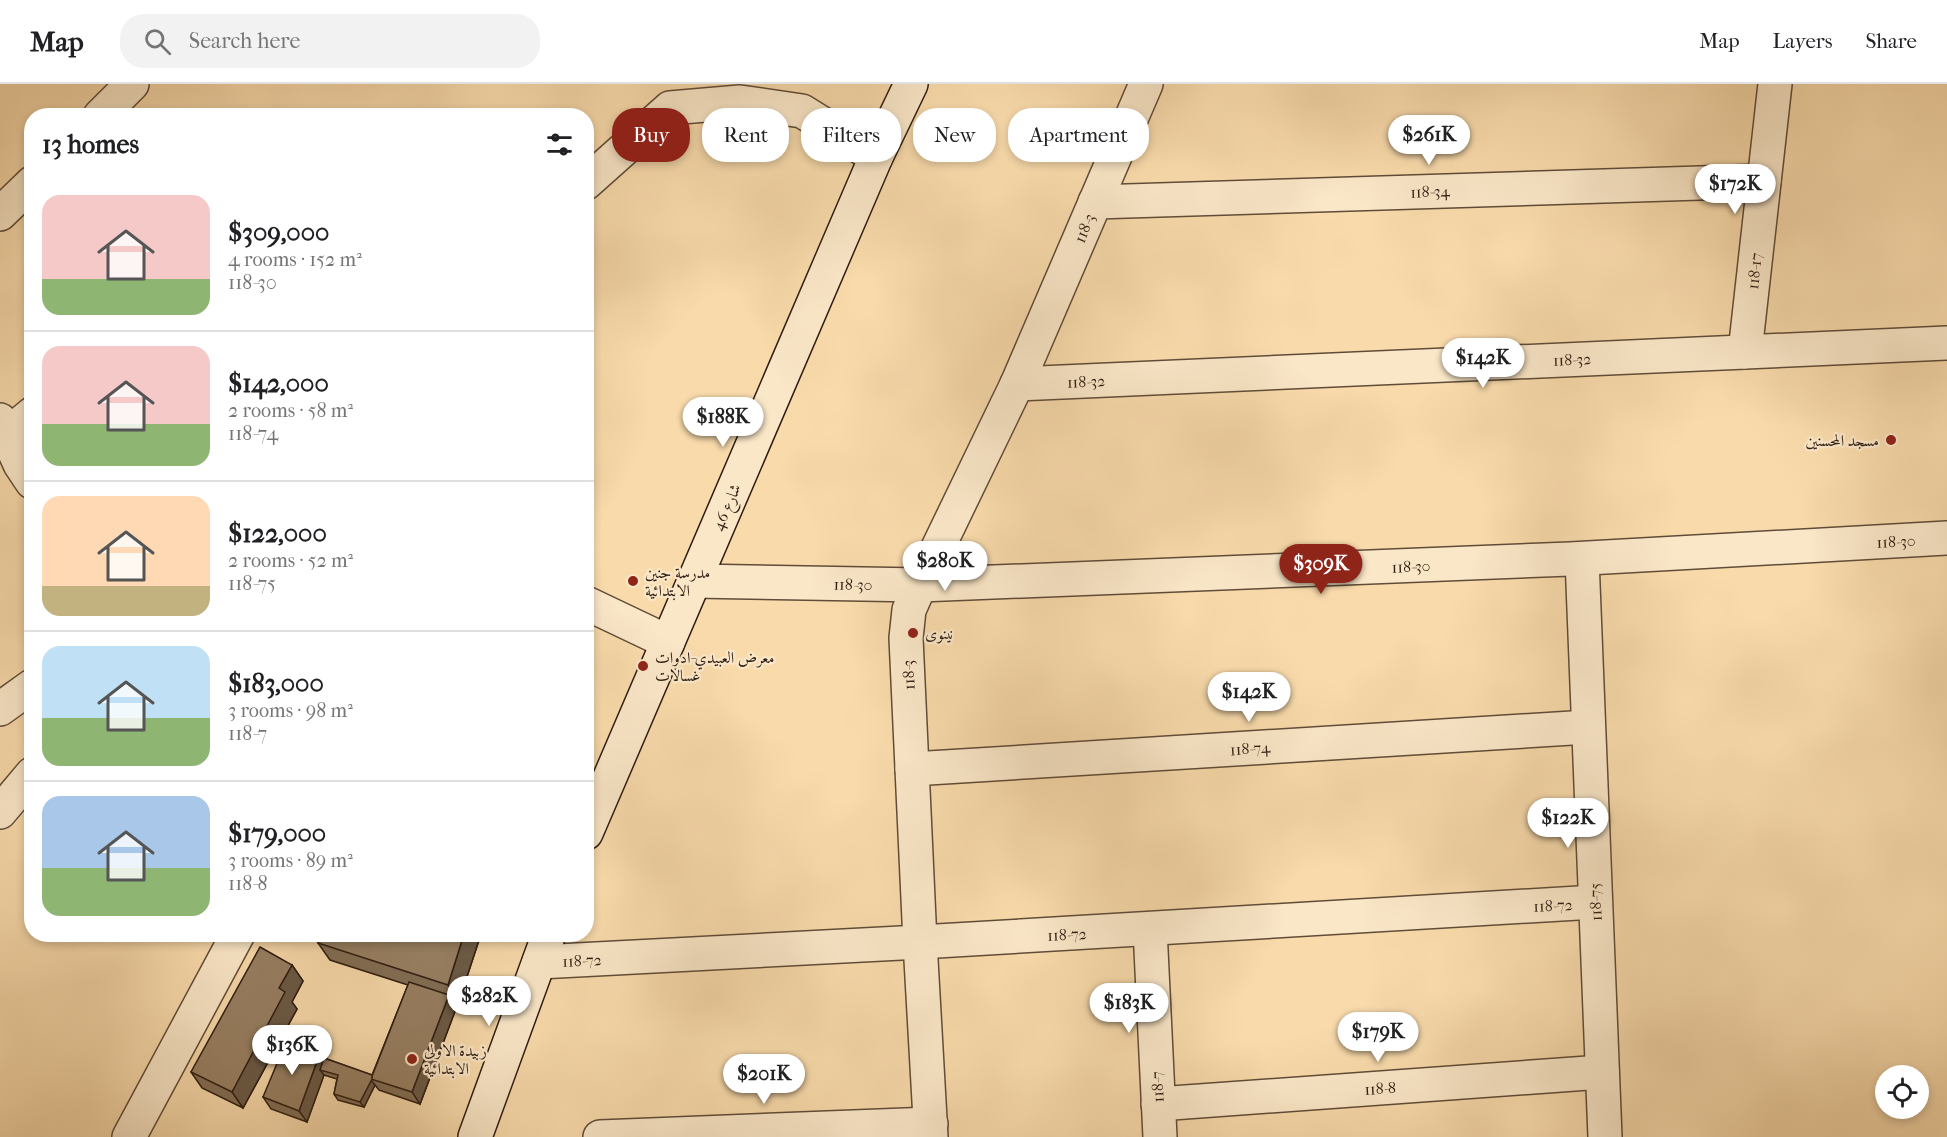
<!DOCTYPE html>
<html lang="en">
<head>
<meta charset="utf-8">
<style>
  :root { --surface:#fff; --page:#f2f2f2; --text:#202124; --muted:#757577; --line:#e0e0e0; --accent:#8f2418 }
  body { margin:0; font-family:"IM FELL French Canon",Amiri,serif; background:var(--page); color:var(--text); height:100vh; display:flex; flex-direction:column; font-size:22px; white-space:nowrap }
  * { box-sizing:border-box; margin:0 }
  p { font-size:20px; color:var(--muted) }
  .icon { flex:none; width:33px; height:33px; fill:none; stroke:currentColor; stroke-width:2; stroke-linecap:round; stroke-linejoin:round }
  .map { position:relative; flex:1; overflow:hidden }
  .panel { position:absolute; left:24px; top:24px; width:570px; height:834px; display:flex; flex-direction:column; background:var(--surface); border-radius:24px; box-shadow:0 3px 9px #0003 }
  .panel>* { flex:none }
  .hud { position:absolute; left:612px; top:24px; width:570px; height:54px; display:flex; gap:12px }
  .fabs { position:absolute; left:1875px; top:981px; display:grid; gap:12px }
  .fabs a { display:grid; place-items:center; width:54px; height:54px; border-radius:50%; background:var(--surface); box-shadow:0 3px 9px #0003; font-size:30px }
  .price { position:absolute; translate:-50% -51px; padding:0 14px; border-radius:21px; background:#fff; color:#222; font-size:20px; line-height:39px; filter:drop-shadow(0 2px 3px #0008) }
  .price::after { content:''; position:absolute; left:50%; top:36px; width:18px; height:14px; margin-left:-9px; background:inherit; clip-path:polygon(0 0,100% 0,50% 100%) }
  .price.active { background:var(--accent); color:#fff }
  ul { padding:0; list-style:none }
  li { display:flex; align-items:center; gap:18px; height:150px; padding:0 18px }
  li+li { border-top:2px solid var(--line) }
  li span { display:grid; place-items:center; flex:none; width:168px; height:120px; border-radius:18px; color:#555 }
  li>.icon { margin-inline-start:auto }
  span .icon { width:72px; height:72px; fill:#fffc; stroke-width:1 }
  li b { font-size:26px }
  h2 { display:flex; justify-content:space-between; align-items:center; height:72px; padding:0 18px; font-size:26px }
  .pill { padding:0 21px; border-radius:24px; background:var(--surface); box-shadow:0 3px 9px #0003; font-size:21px; line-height:54px }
  .pill.active { background:var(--accent); color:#fff }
  header { display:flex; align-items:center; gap:36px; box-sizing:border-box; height:84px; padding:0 30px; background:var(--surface); border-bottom:2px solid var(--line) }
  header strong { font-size:28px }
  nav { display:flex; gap:33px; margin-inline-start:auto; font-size:21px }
  .search { width:420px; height:54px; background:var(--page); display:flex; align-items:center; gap:15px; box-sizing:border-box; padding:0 21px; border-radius:24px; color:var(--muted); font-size:22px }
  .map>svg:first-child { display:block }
</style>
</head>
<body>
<header>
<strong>Map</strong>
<div class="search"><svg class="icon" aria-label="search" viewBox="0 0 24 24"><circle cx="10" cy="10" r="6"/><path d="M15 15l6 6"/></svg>Search here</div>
<nav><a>Map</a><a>Layers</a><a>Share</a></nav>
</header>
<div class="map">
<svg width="1947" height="1053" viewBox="0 0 1947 1053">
  <rect width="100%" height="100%" fill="#f8daab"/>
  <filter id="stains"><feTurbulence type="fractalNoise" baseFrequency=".00333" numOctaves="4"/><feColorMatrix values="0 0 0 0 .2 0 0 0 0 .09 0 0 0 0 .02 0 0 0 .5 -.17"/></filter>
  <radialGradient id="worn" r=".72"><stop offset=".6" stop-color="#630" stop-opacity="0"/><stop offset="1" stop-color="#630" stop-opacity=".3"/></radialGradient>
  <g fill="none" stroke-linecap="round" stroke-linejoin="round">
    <g stroke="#604c38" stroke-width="36">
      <g id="minor">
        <path d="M 100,32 L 132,0"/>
        <path d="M 586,99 L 670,24 L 740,18 L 802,27 L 876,73"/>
        <path d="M 1095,118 L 1764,97"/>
        <path d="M 0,130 L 32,99"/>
        <path d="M 1745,268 L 1775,0"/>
        <path d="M 1017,300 L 1947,259"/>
        <path d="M 0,336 L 20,380 L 32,398"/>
        <path d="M 8,350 L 32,330"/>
        <path d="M 1582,475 L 1605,1053"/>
        <path d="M 586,519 L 668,558"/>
        <path d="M 0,625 L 32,602"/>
        <path d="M 912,685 L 1588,643"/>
        <path d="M 0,728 L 32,690"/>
        <path d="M 1150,845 L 1160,1053"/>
        <path d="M 539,878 L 920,858 L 1595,818"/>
        <path d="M 1158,1020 L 1602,988"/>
        <path d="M 129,1053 L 238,850"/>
        <path d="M 600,1053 L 931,1040"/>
        <path d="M 931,1053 L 920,858 L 906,554 L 909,526 L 920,501 L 1017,300 L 1146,0"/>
      </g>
    </g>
    <g stroke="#604c38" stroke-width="36">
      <path id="tertiary" d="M 694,497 L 920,501 L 1570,475 L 1947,454"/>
    </g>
    <g stroke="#2e1d12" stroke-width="36">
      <g id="secondary">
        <path d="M 586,749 L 876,73 L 911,0"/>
        <path d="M 475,1053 L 549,850"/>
      </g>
    </g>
    <use href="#minor" stroke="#fae7c8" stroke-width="33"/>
    <use href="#tertiary" stroke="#fae7c8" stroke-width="33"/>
    <use href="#secondary" stroke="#fae7c8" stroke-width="33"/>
  </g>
  <g fill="#826d54" stroke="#2e1d12" stroke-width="1.5">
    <path d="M 481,850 L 459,917 L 451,914 L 457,922 L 420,1020 L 379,1006 L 375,1001 L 364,1023 L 338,1016 L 334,1010 L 337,995 L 324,991 L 307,1038 L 271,1025 L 263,1013 L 320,969 L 324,974 L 372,991 L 408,901 L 330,876 L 318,859 Z"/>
    <path d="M 292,881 L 303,897 L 292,918 L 297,925 L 243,1024 L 202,1004 L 191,988 Z"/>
  </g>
  <g fill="#6a5945" stroke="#2e1d12" stroke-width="1.5">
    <path d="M 464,850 L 481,850 L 459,917 L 448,901 Z"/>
    <path d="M 292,881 L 303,897 L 292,918 L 297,925 L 243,1024 L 232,1008 L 279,904 Z"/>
    <path d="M 449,911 L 457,922 L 420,1020 L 412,1008 Z"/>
    <path d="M 320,969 L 328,980 L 320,986 L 324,991 L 307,1038 L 299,1027 Z"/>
    <path d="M 371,996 L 375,1001 L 364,1023 L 360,1018 Z"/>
  </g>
  <g fill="#977f62" stroke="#2e1d12" stroke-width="1.5">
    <path d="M 321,850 L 464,850 L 448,901 L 318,859 Z"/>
    <path d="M 260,863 L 292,881 L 279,904 L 285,908 L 232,1008 L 191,988 Z"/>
    <path d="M 409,898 L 449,911 L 412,1008 L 371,995 Z"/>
    <path d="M 286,958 L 320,969 L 299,1027 L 263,1013 Z"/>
    <path d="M 324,974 L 372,991 L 372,995 L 360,1018 L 334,1010 L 338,991 L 320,986 Z"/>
  </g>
  <g fill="#8f2418" stroke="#fae7c8" stroke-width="2">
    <circle cx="1891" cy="356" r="6"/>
    <circle cx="633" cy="497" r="6"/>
    <circle cx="913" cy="549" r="6"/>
    <circle cx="643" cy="582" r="6"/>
    <circle cx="412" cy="975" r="6"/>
  </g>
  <g text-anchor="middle" stroke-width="4.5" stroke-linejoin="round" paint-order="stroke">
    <g font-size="16" fill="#2e1d12" stroke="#fae7c8">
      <text transform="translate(1430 107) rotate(-2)" y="6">118-34</text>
      <text transform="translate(1084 144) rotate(-67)" y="6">118-3</text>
      <text transform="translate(1754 187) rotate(-84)" y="6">118-17</text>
      <text transform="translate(1572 275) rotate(-3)" y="6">118-32</text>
      <text transform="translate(1086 297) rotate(-3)" y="6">118-32</text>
      <text transform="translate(726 423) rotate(-67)" y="6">شارع 46</text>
      <text transform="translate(1896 457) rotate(-3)" y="6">118-30</text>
      <text transform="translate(1411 482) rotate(-2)" y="6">118-30</text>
      <text transform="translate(853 500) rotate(1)" y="6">118-30</text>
      <text transform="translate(908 591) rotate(-93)" y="6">118-3</text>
      <text transform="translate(1250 664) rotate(-4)" y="6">118-74</text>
      <text transform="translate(1595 818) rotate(-92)" y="6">118-75</text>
      <text transform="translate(1553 821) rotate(-3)" y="6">118-72</text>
      <text transform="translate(1067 850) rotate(-3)" y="6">118-72</text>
      <text transform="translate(582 876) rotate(-3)" y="6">118-72</text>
      <text transform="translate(1157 1003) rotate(-93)" y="6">118-7</text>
      <text transform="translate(1380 1004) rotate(-4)" y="6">118-8</text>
    </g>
    <g font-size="16" fill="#2e1d12" stroke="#fae7c8" text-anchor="start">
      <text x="1879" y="362" text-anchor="end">مسجد المحسنين</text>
      <text x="645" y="494">مدرسة جنين<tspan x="645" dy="18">الابتدائية</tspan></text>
      <text x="925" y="555">نينوى</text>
      <text x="655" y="579">معرض العبيدي-ادوات<tspan x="655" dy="18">غسالات</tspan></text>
      <text x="424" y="972">زبيدة الاولى<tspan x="424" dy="18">الابتدائية</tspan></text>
    </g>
  </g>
  <rect width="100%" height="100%" filter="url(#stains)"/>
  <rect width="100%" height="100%" fill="url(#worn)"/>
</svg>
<div class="fabs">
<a><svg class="icon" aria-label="locate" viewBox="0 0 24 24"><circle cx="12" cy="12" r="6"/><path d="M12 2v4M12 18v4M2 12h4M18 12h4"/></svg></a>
</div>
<b class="price" style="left:1429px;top:82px">$261K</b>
<b class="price" style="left:1735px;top:131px">$172K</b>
<b class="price" style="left:1483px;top:305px">$142K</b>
<b class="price" style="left:723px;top:364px">$188K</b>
<b class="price" style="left:945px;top:508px">$280K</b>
<b class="price active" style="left:1321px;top:511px">$309K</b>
<b class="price" style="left:1249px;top:639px">$142K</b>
<b class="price" style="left:1568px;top:765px">$122K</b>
<b class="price" style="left:489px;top:943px">$282K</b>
<b class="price" style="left:1129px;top:950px">$183K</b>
<b class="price" style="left:1378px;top:979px">$179K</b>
<b class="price" style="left:292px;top:992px">$136K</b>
<b class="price" style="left:764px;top:1021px">$201K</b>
<div class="hud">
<a class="pill active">Buy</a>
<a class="pill">Rent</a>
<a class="pill">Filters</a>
<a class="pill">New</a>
<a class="pill">Apartment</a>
</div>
<section class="panel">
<h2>13 homes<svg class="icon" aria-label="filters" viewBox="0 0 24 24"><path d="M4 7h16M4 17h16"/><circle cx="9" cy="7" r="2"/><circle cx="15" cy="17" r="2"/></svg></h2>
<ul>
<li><span style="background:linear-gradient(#f6c9c9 70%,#8fb573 0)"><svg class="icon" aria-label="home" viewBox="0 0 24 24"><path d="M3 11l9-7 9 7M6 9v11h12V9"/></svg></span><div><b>$309,000</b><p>4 rooms · 152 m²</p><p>118-30</p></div></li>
<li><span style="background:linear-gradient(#f6c9c9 65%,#8fb573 0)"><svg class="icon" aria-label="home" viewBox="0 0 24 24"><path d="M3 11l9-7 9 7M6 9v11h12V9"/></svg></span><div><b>$142,000</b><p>2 rooms · 58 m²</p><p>118-74</p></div></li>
<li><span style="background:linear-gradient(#ffd9b3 75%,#c2b280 0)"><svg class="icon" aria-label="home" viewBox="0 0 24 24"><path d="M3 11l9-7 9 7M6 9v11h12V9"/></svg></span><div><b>$122,000</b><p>2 rooms · 52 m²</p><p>118-75</p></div></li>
<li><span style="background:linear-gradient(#bfe0f5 60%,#8fb573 0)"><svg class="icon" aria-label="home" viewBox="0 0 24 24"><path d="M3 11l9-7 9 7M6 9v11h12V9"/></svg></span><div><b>$183,000</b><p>3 rooms · 98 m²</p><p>118-7</p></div></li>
<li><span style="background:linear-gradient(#a9c7e8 60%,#8fb573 0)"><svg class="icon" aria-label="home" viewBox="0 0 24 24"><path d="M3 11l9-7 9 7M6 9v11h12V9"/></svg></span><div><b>$179,000</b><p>3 rooms · 89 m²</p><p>118-8</p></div></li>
</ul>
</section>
</div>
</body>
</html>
